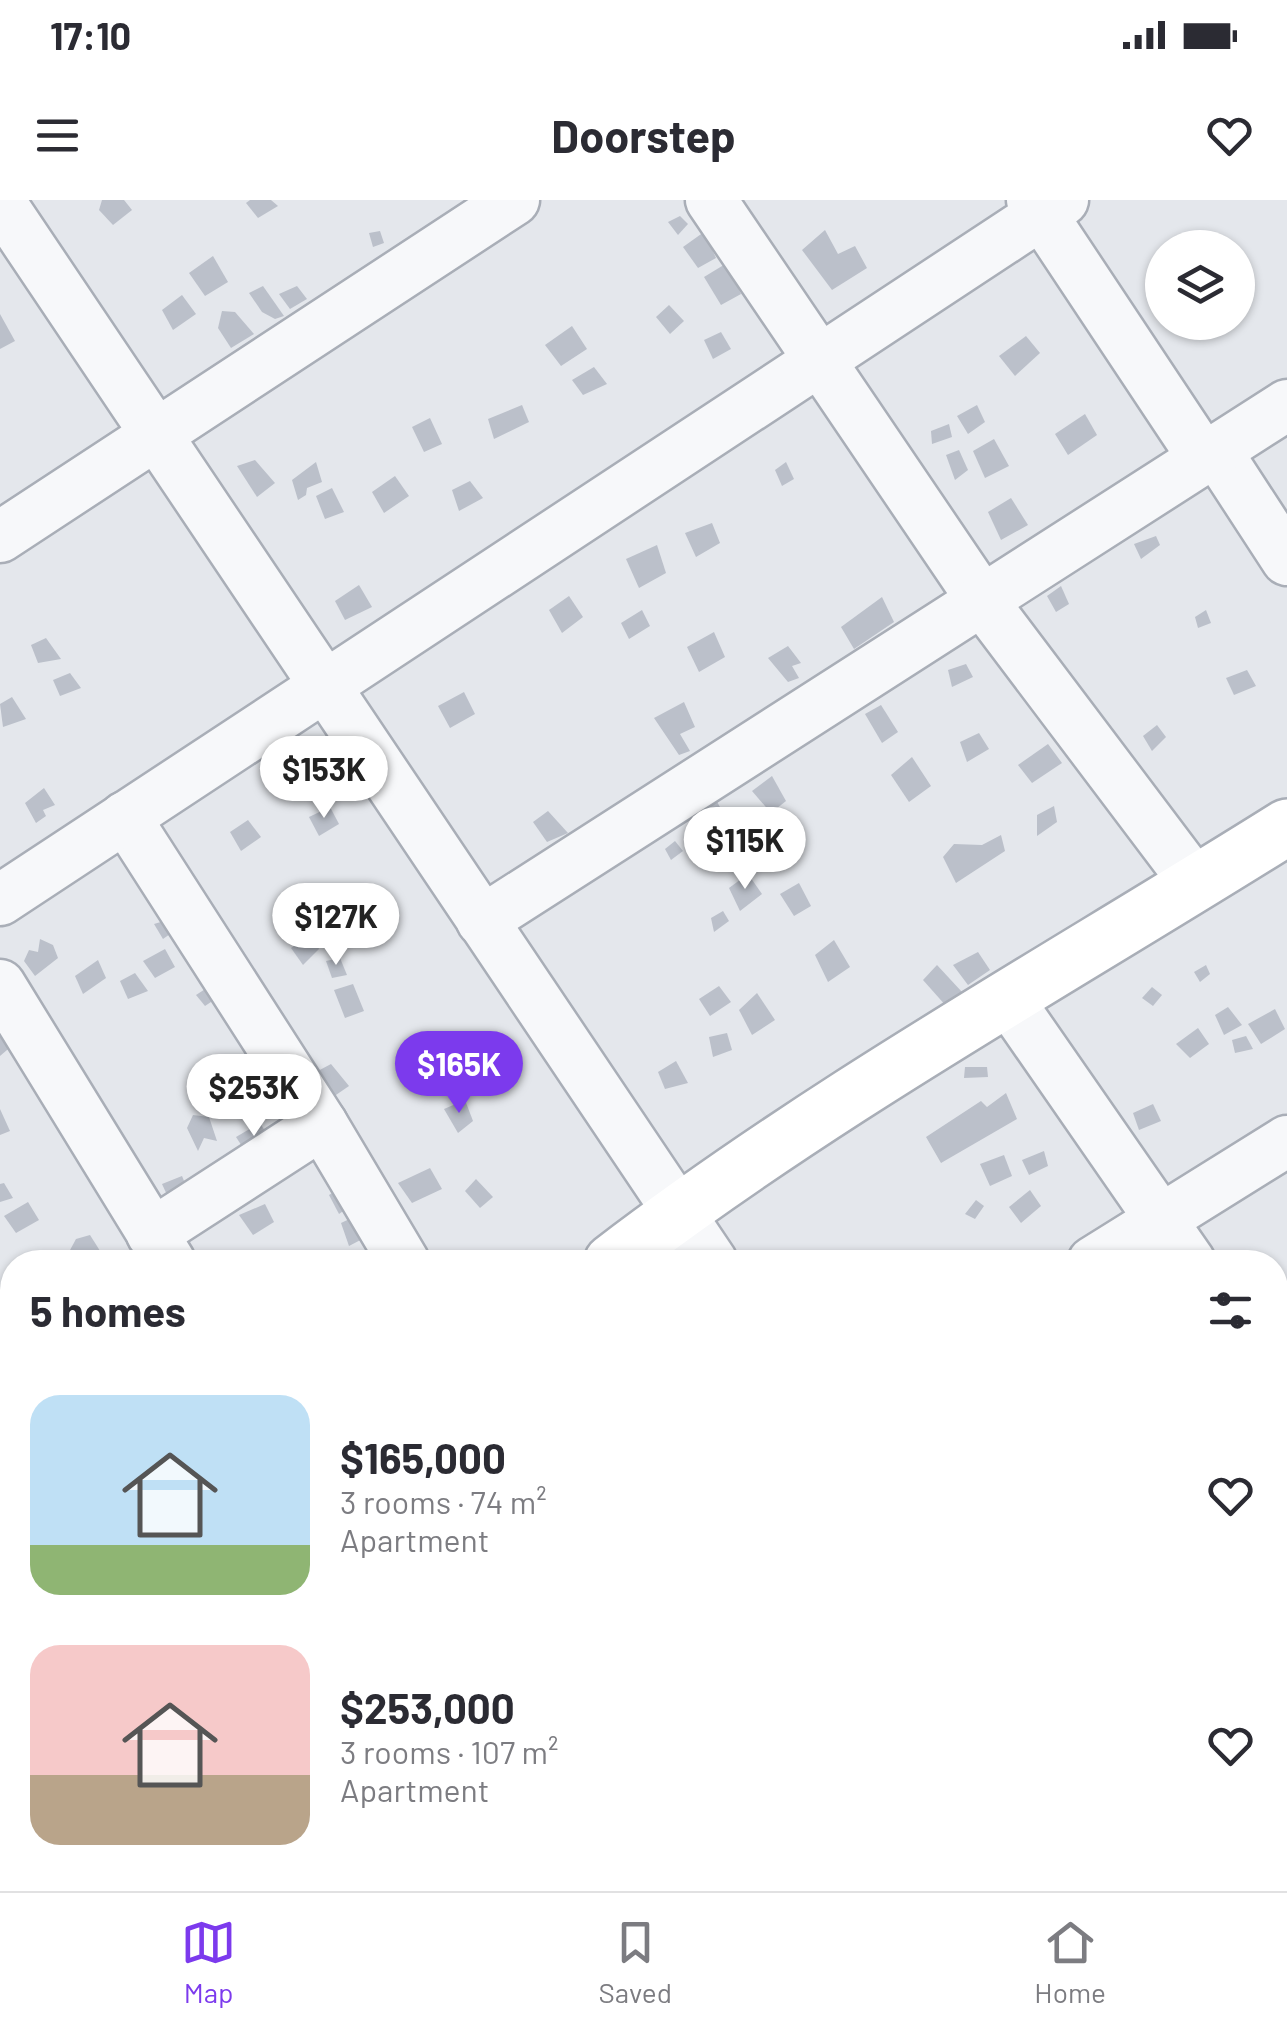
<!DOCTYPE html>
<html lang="en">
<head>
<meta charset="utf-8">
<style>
  :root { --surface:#fff; --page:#f7f7f7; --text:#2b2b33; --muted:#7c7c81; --line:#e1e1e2; --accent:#7c3aed }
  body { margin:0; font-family:Barlow,sans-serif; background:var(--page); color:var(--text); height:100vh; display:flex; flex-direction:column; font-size:38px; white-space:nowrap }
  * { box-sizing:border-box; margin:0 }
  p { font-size:32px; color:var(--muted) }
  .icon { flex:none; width:55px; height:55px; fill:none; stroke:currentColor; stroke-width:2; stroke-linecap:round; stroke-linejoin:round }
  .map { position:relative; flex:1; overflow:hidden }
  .drawer { position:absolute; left:0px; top:1050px; width:1288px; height:642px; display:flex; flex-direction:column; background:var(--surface); border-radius:40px 40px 0 0; box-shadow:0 2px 8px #0004 }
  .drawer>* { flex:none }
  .fabs { position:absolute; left:1145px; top:30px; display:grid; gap:20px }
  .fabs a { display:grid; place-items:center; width:110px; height:110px; border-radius:50%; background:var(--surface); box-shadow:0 2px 8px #0004; font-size:50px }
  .price { position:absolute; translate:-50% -85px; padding:0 22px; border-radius:35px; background:#fff; color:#222; font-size:32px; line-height:65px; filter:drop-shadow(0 2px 5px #0008) }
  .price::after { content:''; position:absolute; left:50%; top:60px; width:30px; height:22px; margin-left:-15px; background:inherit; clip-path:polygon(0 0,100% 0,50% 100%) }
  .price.active { background:var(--accent); color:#fff }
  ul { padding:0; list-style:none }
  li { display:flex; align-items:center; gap:30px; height:250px; padding:0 30px }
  li span { display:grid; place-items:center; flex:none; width:280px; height:200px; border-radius:30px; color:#555 }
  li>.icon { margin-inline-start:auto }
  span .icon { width:120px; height:120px; fill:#fffc; stroke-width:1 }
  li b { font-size:42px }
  h2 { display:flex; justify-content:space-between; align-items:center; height:120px; padding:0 30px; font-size:42px }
  .status { display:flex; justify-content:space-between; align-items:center; height:70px; padding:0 50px; background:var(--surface); direction:ltr }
  .status svg { height:28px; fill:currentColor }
  header { display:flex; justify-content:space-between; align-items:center; height:130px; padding:0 30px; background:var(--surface); font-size:45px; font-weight:700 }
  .tab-bar { display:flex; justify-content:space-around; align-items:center; height:140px; border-top:2px solid var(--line); background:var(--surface); font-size:28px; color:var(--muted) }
  .tab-bar a { display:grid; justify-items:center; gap:5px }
  .tab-bar .active { color:var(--accent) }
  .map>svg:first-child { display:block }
</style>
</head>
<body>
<div class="status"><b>17:10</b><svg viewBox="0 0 49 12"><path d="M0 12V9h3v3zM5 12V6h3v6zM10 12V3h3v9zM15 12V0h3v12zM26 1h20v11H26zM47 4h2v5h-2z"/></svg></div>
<header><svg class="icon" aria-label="menu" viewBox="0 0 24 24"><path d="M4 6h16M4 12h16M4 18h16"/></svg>Doorstep<svg class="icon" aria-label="heart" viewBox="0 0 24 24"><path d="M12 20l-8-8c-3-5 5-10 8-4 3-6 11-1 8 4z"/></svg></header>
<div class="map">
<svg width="1287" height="1691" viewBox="0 0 1287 1691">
  <rect width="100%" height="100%" fill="#e4e7ec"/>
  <g fill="#bbc0ca">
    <path d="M 102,0 L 124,0 L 132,10 L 113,25 L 99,10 Z"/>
    <path d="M 250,0 L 271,0 L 278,6 L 258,18 L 246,3 Z"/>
    <path d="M 680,16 L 688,24 L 678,35 L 668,22 Z"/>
    <path d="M 825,30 L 838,54 L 855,46 L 867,68 L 832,90 L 802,50 Z"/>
    <path d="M 380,31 L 384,43 L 373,47 L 369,33 Z"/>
    <path d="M 704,32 L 716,58 L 698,68 L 683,47 Z"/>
    <path d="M 213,56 L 228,82 L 205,96 L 189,73 Z"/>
    <path d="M 727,63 L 741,94 L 721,105 L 704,77 Z"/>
    <path d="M 263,86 L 284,116 L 275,119 L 262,112 L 249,93 Z"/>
    <path d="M 297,86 L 307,99 L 290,109 L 279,94 Z"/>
    <path d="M 182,95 L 196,114 L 173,130 L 162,110 Z"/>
    <path d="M 669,105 L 684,121 L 670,134 L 656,117 Z"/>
    <path d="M 222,111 L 235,112 L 254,134 L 231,148 L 218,128 Z"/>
    <path d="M 0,114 L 15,141 L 0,149 Z"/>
    <path d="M 572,126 L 587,149 L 561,166 L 545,145 Z"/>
    <path d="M 721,132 L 731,149 L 713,159 L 704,140 Z"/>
    <path d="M 1026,136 L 1040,153 L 1015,176 L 999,156 Z"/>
    <path d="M 594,167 L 607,184 L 583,195 L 572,180 Z"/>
    <path d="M 522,205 L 529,222 L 494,239 L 488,219 Z"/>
    <path d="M 977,205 L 985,222 L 968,234 L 957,216 Z"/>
    <path d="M 1085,214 L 1097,235 L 1068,255 L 1055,234 Z"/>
    <path d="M 430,218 L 442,244 L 424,252 L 412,227 Z"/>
    <path d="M 949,224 L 952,237 L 932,244 L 931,231 Z"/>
    <path d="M 994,239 L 1009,266 L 985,278 L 973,251 Z"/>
    <path d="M 959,250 L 968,270 L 955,280 L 946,255 Z"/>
    <path d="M 255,260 L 275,283 L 257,297 L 237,266 Z"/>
    <path d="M 316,262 L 322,282 L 307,288 L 306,295 L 298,300 L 292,280 Z"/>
    <path d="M 786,262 L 794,279 L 782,286 L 775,270 Z"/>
    <path d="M 395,276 L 409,296 L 384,313 L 372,292 Z"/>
    <path d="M 470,281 L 483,298 L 459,311 L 452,290 Z"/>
    <path d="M 332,288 L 344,312 L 325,319 L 316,296 Z"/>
    <path d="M 1011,298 L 1028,325 L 1001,340 L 988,312 Z"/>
    <path d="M 712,323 L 720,343 L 696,357 L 685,333 Z"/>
    <path d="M 1156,336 L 1160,345 L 1141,359 L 1134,344 Z"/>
    <path d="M 657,345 L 666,373 L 639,388 L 626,359 Z"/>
    <path d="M 359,385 L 372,407 L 345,420 L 335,401 Z"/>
    <path d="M 1061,386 L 1069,404 L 1056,412 L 1047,396 Z"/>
    <path d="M 569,396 L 583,417 L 562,433 L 549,410 Z"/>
    <path d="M 882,397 L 894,422 L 854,449 L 841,427 Z"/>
    <path d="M 642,410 L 650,426 L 629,439 L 621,423 Z"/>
    <path d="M 1206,410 L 1211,423 L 1198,428 L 1195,417 Z"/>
    <path d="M 714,432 L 725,457 L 699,472 L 687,447 Z"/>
    <path d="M 46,438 L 61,459 L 38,463 L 31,445 Z"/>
    <path d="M 788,446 L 801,463 L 792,466 L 799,478 L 788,482 L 768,458 Z"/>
    <path d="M 966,464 L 973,477 L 952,487 L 948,470 Z"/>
    <path d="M 1247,470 L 1256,486 L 1234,495 L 1226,478 Z"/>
    <path d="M 70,473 L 81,488 L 60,496 L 53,480 Z"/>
    <path d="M 464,492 L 475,514 L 450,528 L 438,506 Z"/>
    <path d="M 12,497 L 26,519 L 3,527 L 0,504 Z"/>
    <path d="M 684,502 L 695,527 L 680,534 L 690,551 L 679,555 L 654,518 Z"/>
    <path d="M 881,505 L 898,532 L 882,543 L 865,514 Z"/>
    <path d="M 1157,525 L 1166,537 L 1152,551 L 1143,536 Z"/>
    <path d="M 979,533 L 989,549 L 967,562 L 960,542 Z"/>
    <path d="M 1048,544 L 1062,563 L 1032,583 L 1018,565 Z"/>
    <path d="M 912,557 L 931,586 L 909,602 L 891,575 Z"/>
    <path d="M 772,576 L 786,601 L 771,613 L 752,591 Z"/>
    <path d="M 44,588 L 55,605 L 43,610 L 46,616 L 36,623 L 25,603 Z"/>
    <path d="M 715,598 L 733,631 L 709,640 L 694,608 Z"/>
    <path d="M 1054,606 L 1057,622 L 1037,636 L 1037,615 Z"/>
    <path d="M 330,607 L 339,624 L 319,636 L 309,617 Z"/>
    <path d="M 548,611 L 568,633 L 547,642 L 533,622 Z"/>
    <path d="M 248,620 L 261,637 L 241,651 L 230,632 Z"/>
    <path d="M 1001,635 L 1005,651 L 956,683 L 943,657 L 954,644 L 982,645 Z"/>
    <path d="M 675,641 L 683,651 L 671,660 L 665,649 Z"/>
    <path d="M 748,674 L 762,694 L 740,711 L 729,688 Z"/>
    <path d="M 799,683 L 811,706 L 794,716 L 780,694 Z"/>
    <path d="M 295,700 L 306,720 L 288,727 L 279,705 Z"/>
    <path d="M 341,701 L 354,726 L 330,738 L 315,718 Z"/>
    <path d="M 723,711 L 729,721 L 714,732 L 711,718 Z"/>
    <path d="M 174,718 L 177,729 L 163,739 L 154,724 Z"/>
    <path d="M 312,734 L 319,749 L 303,765 L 291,748 Z"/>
    <path d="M 40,739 L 53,745 L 58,758 L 35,776 L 24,761 L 29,750 L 38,752 Z"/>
    <path d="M 834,740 L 850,767 L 828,782 L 815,755 Z"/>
    <path d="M 165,749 L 175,767 L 155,778 L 143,761 Z"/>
    <path d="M 978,752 L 990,770 L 968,785 L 953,765 Z"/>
    <path d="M 340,758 L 347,775 L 332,778 L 326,761 Z"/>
    <path d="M 98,760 L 106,778 L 83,794 L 75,776 Z"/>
    <path d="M 937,765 L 962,792 L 947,807 L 923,780 Z"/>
    <path d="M 1206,765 L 1210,774 L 1200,782 L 1194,772 Z"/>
    <path d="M 135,773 L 148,791 L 128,799 L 120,781 Z"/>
    <path d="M 213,784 L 217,798 L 205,806 L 196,795 Z"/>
    <path d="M 353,784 L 364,811 L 345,818 L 334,790 Z"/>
    <path d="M 719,786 L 731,802 L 710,816 L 699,799 Z"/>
    <path d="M 1152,787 L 1162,795 L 1153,806 L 1142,798 Z"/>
    <path d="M 757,793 L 775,820 L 752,835 L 739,810 Z"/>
    <path d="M 1228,807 L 1242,825 L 1224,835 L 1215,815 Z"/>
    <path d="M 1275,809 L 1285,829 L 1261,844 L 1248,824 Z"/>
    <path d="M 0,818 L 14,844 L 0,856 Z"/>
    <path d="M 1198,828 L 1209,844 L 1190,858 L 1176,844 Z"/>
    <path d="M 727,833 L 732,850 L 713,857 L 709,837 Z"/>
    <path d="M 1246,836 L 1253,849 L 1235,853 L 1232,840 Z"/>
    <path d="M 251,850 L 270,867 L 261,876 L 242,859 Z"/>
    <path d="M 429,853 L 439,873 L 420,885 L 409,869 Z"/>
    <path d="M 467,859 L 476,879 L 459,887 L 452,869 Z"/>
    <path d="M 676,861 L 688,883 L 665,889 L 658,872 Z"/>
    <path d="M 331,864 L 349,886 L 333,897 L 316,872 Z"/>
    <path d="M 965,867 L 987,867 L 988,877 L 964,878 Z"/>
    <path d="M 217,885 L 221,900 L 201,906 L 195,894 Z"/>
    <path d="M 1006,893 L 1017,919 L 941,963 L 926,937 L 981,901 L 987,907 Z"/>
    <path d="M 465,900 L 473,921 L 458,933 L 444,909 Z"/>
    <path d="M 1153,904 L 1161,921 L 1139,930 L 1133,913 Z"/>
    <path d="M 0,909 L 10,931 L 0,935 Z"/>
    <path d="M 193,915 L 209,917 L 217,941 L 204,938 L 198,951 L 187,928 Z"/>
    <path d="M 260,923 L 272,942 L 247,954 L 236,937 Z"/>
    <path d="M 1044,951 L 1048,966 L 1029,975 L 1022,960 Z"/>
    <path d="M 1004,955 L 1012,976 L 990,986 L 980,964 Z"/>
    <path d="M 430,968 L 442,989 L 412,1003 L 398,983 Z"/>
    <path d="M 182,976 L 193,1003 L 174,1010 L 162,984 Z"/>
    <path d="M 476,979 L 493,997 L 480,1008 L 465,991 Z"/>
    <path d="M 4,983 L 13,998 L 0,1002 L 0,984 Z"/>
    <path d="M 344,986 L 353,1004 L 339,1014 L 329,995 Z"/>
    <path d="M 1030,990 L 1041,1006 L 1021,1023 L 1009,1007 Z"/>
    <path d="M 976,1000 L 984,1006 L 975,1019 L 965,1014 Z"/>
    <path d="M 28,1002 L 39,1020 L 16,1033 L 4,1016 Z"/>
    <path d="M 265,1004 L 274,1022 L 253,1035 L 239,1015 Z"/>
    <path d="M 362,1013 L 370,1035 L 349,1046 L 341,1023 Z"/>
    <path d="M 90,1035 L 107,1062 L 75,1062 L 69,1052 L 76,1039 Z"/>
    <path d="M 1277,1597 L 1287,1610 L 1287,1625 L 1275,1635 Z"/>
  </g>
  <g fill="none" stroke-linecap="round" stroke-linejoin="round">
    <g stroke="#a9aeb7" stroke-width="55">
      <g id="street">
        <path d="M 711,0 L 984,403 L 1196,684"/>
        <path d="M 1032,0 L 1204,259"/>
        <path d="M 0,2 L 712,1062"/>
        <path d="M 1216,251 L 1287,360"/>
        <path d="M 0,337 L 514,0"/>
        <path d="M 125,617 L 322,924 L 404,1062"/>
        <path d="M 0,700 L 1063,0"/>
        <path d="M 482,721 L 1287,205"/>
        <path d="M 0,785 L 170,1062"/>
        <path d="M 1007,798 L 1190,1062"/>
        <path d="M 152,1034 L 322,924"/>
        <path d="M 1093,1062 L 1287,941"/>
        <path d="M 0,1169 L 12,1189"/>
        <path d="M 1275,1203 L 1287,1195"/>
        <path d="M 1275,1464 L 1287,1482"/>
        <path d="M 0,1533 L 12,1551"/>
        <path d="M 103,1680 L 110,1691"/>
        <path d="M 358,1680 L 364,1691"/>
        <path d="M 815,1680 L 823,1691"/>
        <path d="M 1124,1680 L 1132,1691"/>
        <path d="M 604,1691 L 621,1680"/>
      </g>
    </g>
    <g stroke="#a9aeb7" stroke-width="60">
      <g id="secondary">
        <path d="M 612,1062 C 824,900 1061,769 1287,627"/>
        <path d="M 0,1487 L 12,1478"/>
      </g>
    </g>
    <use href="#street" stroke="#f7f8fa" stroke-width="50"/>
    <use href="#secondary" stroke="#fff" stroke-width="55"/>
  </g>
</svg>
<div class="fabs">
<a><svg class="icon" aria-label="layers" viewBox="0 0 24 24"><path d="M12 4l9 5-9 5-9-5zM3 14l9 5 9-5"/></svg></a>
</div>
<b class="price" style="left:324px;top:621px">$153K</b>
<b class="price" style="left:745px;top:692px">$115K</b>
<b class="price" style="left:336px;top:768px">$127K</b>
<b class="price active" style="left:459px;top:916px">$165K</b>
<b class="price" style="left:254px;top:939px">$253K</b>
<section class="drawer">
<h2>5 homes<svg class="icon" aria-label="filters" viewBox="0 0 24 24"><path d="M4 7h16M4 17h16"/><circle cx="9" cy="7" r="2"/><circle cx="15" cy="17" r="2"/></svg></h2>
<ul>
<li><span style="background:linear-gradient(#bfe0f5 75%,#8fb573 0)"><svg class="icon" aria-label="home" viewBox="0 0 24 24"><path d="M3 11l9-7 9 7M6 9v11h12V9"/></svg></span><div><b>$165,000</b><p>3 rooms · 74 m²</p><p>Apartment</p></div><svg class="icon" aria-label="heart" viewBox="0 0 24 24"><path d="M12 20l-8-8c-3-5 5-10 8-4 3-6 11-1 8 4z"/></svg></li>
<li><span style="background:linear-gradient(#f6c9c9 65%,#b9a48a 0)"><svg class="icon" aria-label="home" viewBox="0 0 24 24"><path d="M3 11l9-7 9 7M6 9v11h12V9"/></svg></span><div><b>$253,000</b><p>3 rooms · 107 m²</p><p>Apartment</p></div><svg class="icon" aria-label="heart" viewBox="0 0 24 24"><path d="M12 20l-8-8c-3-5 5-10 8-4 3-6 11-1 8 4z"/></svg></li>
</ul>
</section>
</div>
<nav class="tab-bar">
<a class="active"><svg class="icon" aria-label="map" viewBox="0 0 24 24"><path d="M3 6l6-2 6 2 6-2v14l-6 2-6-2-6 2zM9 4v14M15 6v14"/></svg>Map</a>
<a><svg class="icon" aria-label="saved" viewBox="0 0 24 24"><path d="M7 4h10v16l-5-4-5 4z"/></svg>Saved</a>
<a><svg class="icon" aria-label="home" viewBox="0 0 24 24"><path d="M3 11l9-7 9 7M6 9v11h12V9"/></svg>Home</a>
</nav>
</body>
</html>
